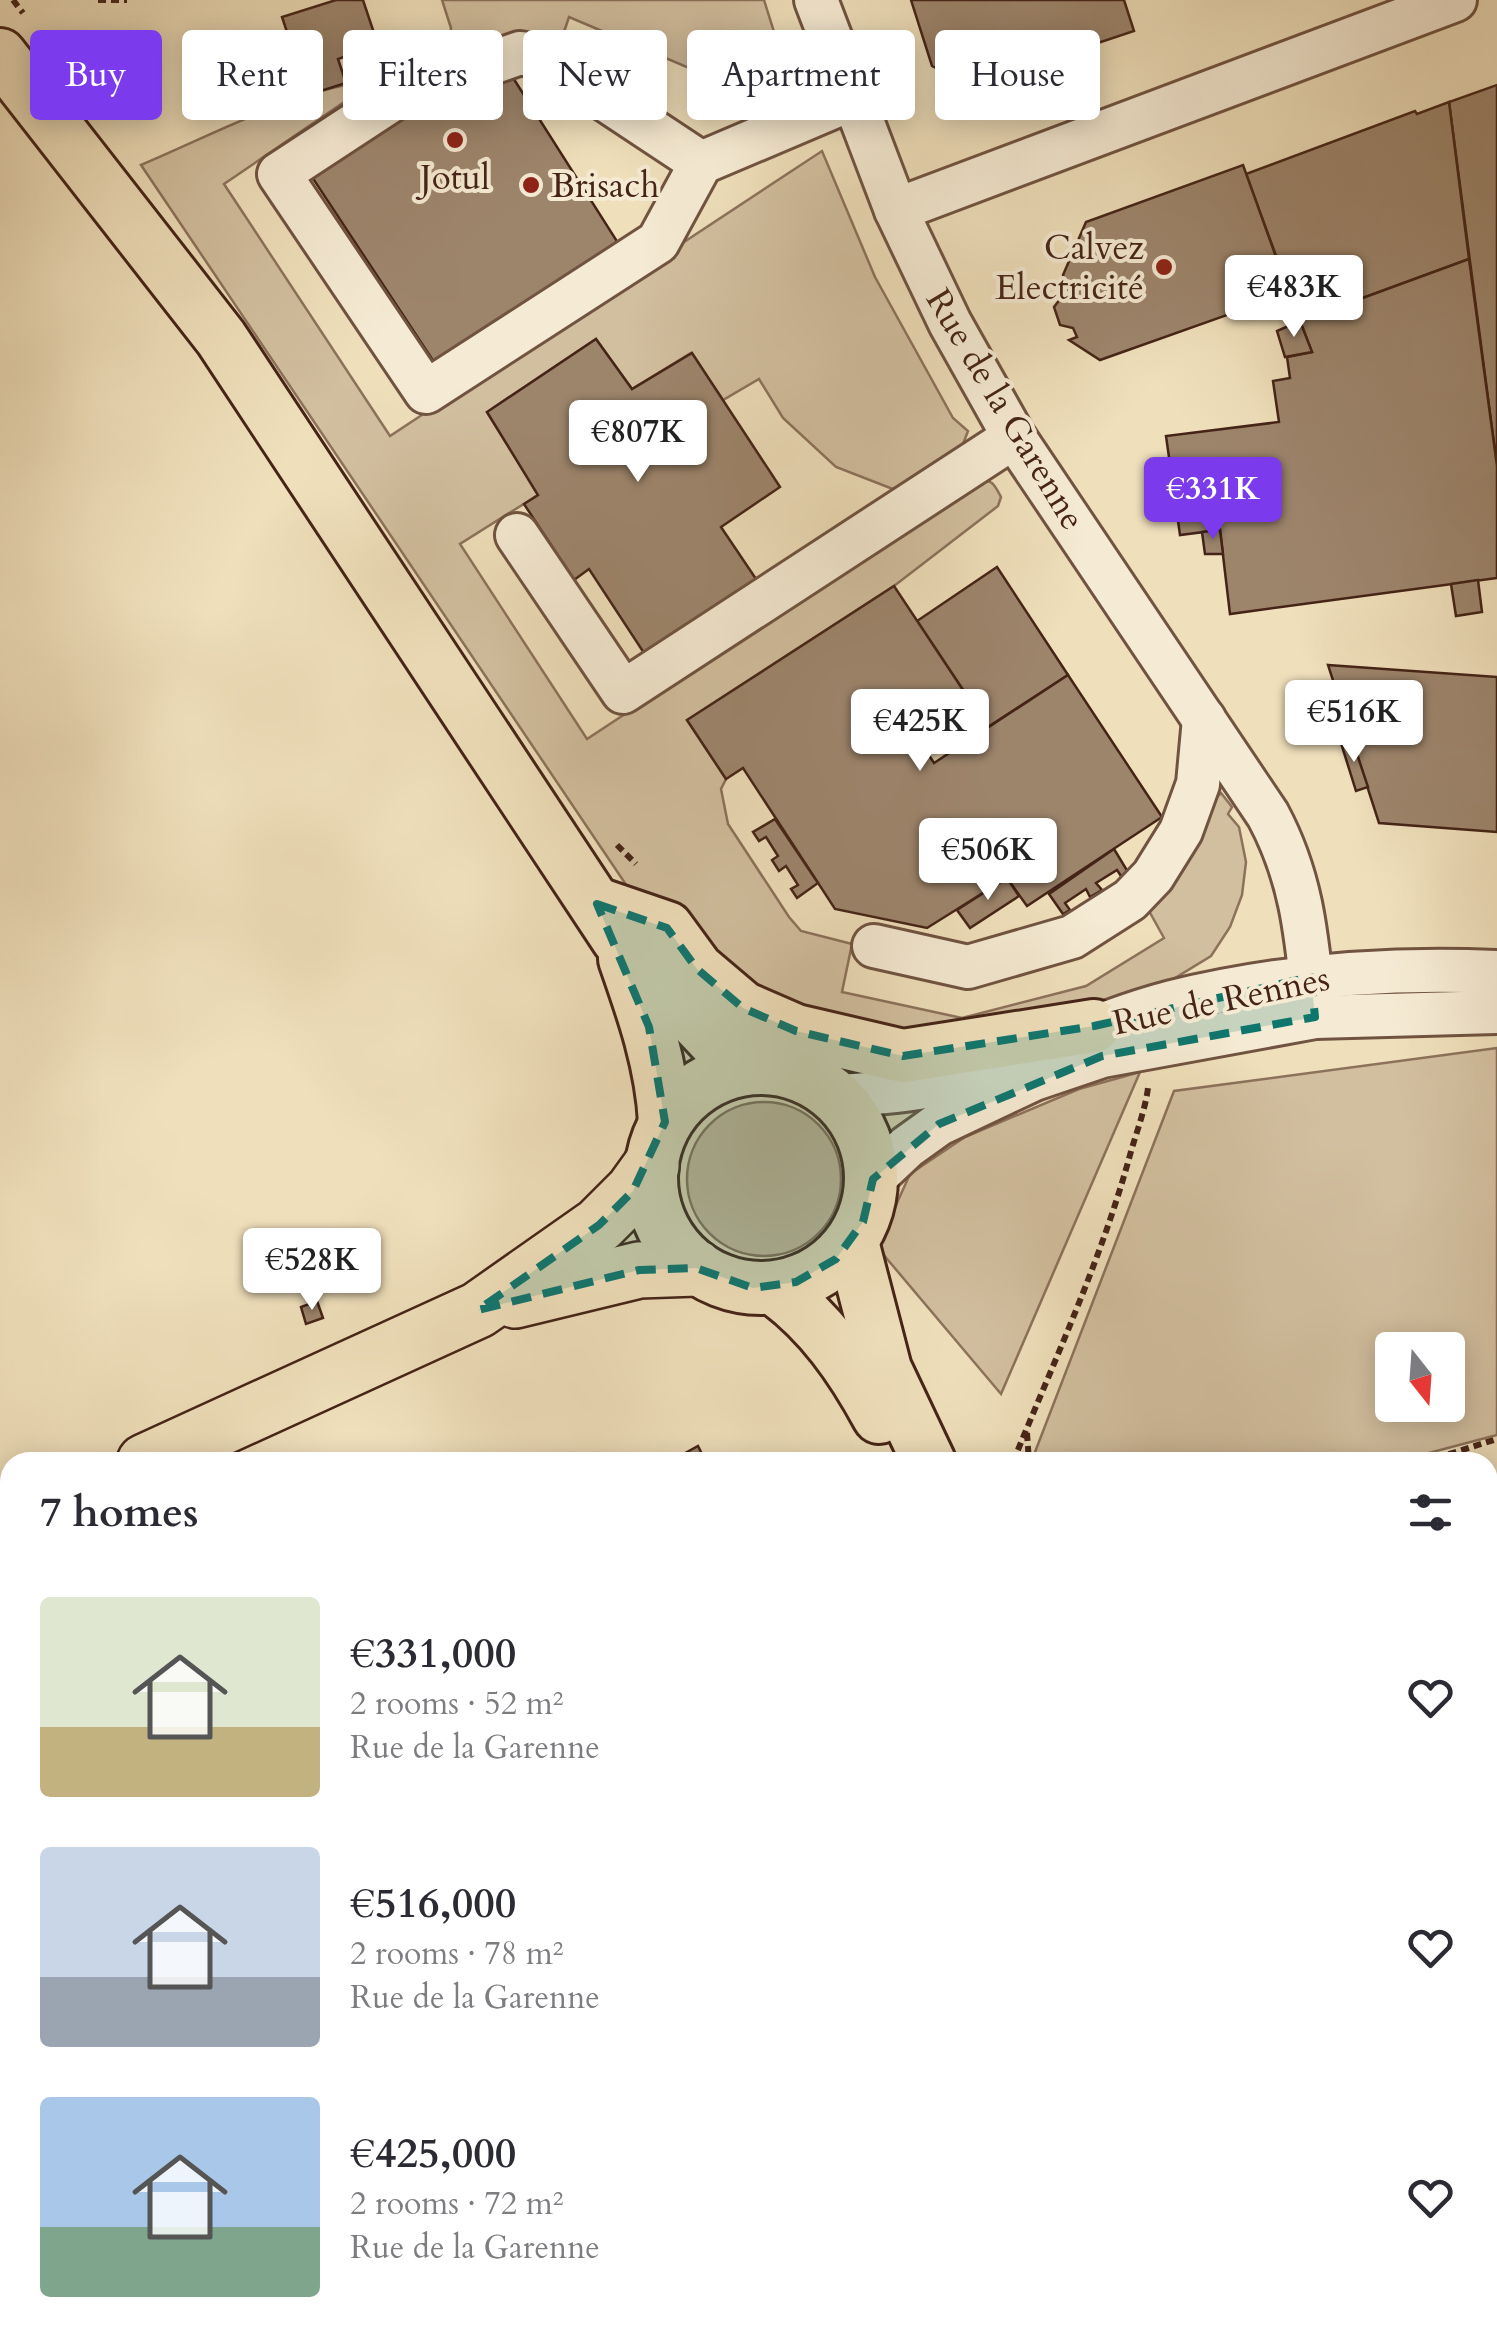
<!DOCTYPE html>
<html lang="en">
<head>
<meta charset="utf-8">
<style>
  :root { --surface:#fff; --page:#f7f7f7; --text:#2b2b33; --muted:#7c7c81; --accent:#7c3aed }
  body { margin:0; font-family:Cardo,serif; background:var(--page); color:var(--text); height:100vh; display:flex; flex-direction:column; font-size:38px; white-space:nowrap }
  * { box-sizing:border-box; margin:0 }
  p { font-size:32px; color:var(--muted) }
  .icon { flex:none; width:55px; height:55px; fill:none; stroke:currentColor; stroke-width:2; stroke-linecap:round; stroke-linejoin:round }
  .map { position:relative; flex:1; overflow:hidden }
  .sheet { position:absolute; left:0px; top:1452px; width:1498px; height:892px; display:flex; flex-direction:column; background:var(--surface); border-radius:30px 30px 0 0; box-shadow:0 5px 25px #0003 }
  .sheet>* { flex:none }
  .top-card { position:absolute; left:30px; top:30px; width:1438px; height:90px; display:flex; gap:20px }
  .needle { width:65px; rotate:163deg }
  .buttons { position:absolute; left:1375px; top:1332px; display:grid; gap:20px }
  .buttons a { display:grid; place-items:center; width:90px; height:90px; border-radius:10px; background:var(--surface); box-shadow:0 5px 25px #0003; font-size:50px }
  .price { position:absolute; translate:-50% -85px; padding:0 22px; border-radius:10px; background:#fff; color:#222; font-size:32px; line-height:65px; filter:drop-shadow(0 2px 5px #0008) }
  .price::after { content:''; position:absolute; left:50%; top:60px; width:30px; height:22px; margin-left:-15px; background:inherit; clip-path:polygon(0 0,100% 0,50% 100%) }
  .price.active { background:var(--accent); color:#fff }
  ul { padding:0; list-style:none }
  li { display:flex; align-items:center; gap:30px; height:250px; padding:0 40px }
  li span { display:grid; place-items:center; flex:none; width:280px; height:200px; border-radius:10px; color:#555 }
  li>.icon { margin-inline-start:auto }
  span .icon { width:120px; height:120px; fill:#fffc; stroke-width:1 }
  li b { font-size:42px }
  h2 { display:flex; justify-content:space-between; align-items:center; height:120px; padding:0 40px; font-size:42px }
  .chip { padding:0 35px; border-radius:10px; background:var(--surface); box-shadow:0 5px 25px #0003; font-size:35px; line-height:90px }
  .chip.active { background:var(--accent); color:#fff }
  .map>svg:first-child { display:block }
</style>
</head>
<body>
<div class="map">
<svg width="1497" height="2343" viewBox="0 0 1497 2343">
  <rect width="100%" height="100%" fill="#efdfbb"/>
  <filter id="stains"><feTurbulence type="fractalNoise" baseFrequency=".002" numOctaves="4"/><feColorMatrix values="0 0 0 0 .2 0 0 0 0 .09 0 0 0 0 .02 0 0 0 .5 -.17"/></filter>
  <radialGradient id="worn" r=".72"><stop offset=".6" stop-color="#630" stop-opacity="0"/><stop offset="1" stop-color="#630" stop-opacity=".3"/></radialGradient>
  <g fill="#d2bf9f" stroke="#8c725b" stroke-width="2.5" fill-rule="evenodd">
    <path d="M 442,0 L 764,0 L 794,96 L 764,104 L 689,103 L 694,70 L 569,17 L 561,41 L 520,35 L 469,52 L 448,54 L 451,28 Z"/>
    <path d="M 375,81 L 224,184 L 390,436 L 822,151 L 875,277 L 953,418 L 968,431 L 963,444 L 898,491 L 836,467 L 783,418 L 759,379 L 723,400 L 691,353 L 632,389 L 596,339 L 487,412 L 538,495 L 460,544 L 587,739 L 979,481 C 992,478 995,486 1001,497 L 998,506 L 894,586 L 687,720 L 726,779 L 721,789 L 728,824 L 789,917 L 801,931 L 852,944 L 842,992 L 962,1018 L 1086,986 L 1164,938 L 1148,909 L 1213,801 L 1221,793 L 1232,807 L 1228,814 L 1239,827 L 1246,862 L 1242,895 L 1230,927 L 1211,956 L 1147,995 L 866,1076 L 800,1048 L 695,987 L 141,165 C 208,137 305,85 375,81 Z"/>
    <path d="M 1497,1048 L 1497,1435 L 1395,1462 L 1042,1462 L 1035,1452 L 1174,1091 ZM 1392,1350 L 1448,1350 L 1448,1405 L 1392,1405 Z"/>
    <path d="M 1140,1072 L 1001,1394 L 877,1247 L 910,1174 L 965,1137 L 1079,1089 Z"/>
    <circle cx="764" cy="1179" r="77"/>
  </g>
  <g fill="#9d856c" stroke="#452417" stroke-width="2.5">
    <path d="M 336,0 L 363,0 L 378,45 L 338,59 L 346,83 L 308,95 L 282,17 Z"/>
    <path d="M 911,0 L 1124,0 L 1134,31 L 972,85 L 969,77 L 961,81 L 932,66 Z"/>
    <path d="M 510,73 L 620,246 L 436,365 L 308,171 L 406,109 Z"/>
    <path d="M 1497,85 L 1497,466 L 1449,102 Z"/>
    <path d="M 1449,102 L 1469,259 L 1300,321 L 1246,174 L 1415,111 L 1417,114 Z"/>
    <path d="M 1243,165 L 1289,293 L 1100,360 L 1069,340 L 1077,337 L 1073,328 L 1060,325 L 1054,307 L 1061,298 L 1071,296 L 1063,275 L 1086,222 Z"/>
    <path d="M 1469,259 L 1497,466 L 1497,578 L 1230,614 L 1220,530 L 1180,535 L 1166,436 L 1279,422 L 1273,381 L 1290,378 L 1287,357 L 1312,352 L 1300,321 Z"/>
    <path d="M 1300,321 L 1312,352 L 1285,357 L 1277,331 Z"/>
    <path d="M 596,339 L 632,389 L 692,353 L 780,487 L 721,527 L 756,579 L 644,653 L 589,569 L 574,580 L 524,504 L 538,495 L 487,412 Z"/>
    <path d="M 1220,530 L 1223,554 L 1205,554 L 1202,532 Z"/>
    <path d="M 997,567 L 1068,675 L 974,736 L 952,702 L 965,693 L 917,621 Z"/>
    <path d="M 1478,580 L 1482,612 L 1456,616 L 1451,584 Z"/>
    <path d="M 894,586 L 965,693 L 912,729 L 934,763 L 1068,675 L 1162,817 L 1027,906 L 1007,878 L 927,928 L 835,909 L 743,768 L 726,779 L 687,720 Z"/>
    <path d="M 1328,665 L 1497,677 L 1497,832 L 1379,823 Z"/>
    <path d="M 1352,739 L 1368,787 L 1356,791 L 1341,743 Z"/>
    <path d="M 775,819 L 818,883 L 797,898 L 791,889 L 798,885 L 786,866 L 779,871 L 772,860 L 778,856 L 766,837 L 759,841 L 753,832 Z"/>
    <path d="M 1114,849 L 1128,872 L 1121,876 L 1117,870 L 1096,883 L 1102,890 L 1090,897 L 1086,889 L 1065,903 L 1070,910 L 1063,914 L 1049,894 Z"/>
    <path d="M 1007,878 L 1019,896 L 970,928 L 957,910 Z"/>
    <path d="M 317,1301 L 323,1318 L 306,1324 L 301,1307 Z"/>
    <path d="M 698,1446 L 706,1462 L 669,1462 Z"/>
    <path d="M 1497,2252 L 1497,2302 L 1488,2305 L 1488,2255 Z"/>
    <path d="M 1497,2302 L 1497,2332 L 1490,2314 L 1488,2315 L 1488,2305 Z"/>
    <path d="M 1411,2335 L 1464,2335 L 1467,2343 L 1415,2343 Z"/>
  </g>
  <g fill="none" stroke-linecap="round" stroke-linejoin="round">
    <g stroke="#705340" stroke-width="48">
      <g id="minor">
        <path d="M 816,0 L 896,210 L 950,323 L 1014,437 L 1268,815 C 1304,882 1307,943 1315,1017"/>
        <path d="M 701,163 L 658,242 L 426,392 L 279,174 L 398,96 L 520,53 L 541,57 L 701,163 L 852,99"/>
        <path d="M 896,210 L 1455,0"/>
        <path d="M 517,535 L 623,692 L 1014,437"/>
        <path d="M 874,946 L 968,967 L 1072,937 L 1130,900 L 1153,876 L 1181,831 L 1198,784 L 1204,719"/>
        <path d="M 837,1096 C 883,1093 927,1090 972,1075 C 1039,1052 1103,1020 1172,1002 C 1278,976 1388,967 1497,972"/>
        <path d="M 873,1179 L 907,1147 L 939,1124 L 1034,1079 L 1102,1056 L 1315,1017 L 1497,1012"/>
        <path d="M 1488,2143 L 1497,2142"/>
      </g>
    </g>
    <g stroke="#452417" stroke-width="58">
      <g id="major">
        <path d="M 0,55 L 221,338 L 618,939 L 725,1052 L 750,1068"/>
        <path d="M 597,904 L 667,928 L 697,969 L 743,1008 L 796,1031 L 903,1056 L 1094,1026"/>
        <path d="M 625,959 C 644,1013 662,1065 665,1122"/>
        <circle cx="761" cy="1178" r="110"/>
        <path d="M 852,1242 L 885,1369 L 929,1462"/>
        <path d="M 774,1288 C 820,1321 852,1367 879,1417"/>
        <path d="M 1332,2335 L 1336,2343"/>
        <path d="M 1376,2335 L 1380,2343"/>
      </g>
    </g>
    <g stroke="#452417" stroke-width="60">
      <g id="highway">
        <path d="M 515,1300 L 639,1270 L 696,1268"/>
        <path d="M 145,1462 L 478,1310 L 599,1225 L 633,1191 L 651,1166"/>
        <path d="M 0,1529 L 10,1524"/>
      </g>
    </g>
    <g stroke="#452417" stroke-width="6" stroke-dasharray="8 5" stroke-linecap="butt">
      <path d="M 13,0 L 23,13"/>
      <path d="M 98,0 L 127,0"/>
      <path d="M 617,845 L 636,864"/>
      <path d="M 1027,1433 L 1029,1462"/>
      <path d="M 1013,1462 C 1054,1361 1101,1261 1130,1155 C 1136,1133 1145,1111 1148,1088"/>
      <path d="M 1424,1462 L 1497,1439"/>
    </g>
    <use href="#minor" stroke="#f5ead3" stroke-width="42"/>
    <use href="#major" stroke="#efdfbb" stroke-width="52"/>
    <use href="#highway" stroke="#efdfbb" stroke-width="55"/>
  </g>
  <path fill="#0f766e" fill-opacity="0.2" stroke="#0f766e" stroke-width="8" stroke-dasharray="20 12" stroke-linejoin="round" d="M 597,904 L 667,928 L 697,969 L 743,1008 L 796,1031 L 903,1056 L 1094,1026 L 1311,977 L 1315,1017 L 1102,1056 L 939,1124 L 873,1179 L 863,1222 L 836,1259 L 796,1282 L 753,1288 L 696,1268 L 639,1270 L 478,1310 L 599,1225 L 633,1191 L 665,1122 L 649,1027 Z"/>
  <g fill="#8f2418" stroke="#f5ead3" stroke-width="4">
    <circle cx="455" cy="140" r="10"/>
    <circle cx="531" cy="185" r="10"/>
    <circle cx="1164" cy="267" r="10"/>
  </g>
  <g text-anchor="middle" stroke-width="8" stroke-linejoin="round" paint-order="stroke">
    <g font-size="35" fill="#452417" stroke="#f5ead3">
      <text x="455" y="189">Jotul</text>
      <text x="551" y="197" text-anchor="start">Brisach</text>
      <text x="1144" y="259" text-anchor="end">Calvez<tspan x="1144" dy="40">Electricité</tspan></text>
    </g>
    <g font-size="35" fill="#452417" stroke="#f5ead3">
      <text transform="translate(1006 409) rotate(59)" y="12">Rue de la Garenne</text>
      <text transform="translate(1221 1000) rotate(-12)" y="12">Rue de Rennes</text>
    </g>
  </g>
  <rect width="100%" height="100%" filter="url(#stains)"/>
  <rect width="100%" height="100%" fill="url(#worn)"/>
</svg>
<div class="buttons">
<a><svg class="needle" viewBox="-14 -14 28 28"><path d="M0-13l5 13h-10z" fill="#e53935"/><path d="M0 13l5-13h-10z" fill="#7c7c81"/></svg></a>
</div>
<b class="price" style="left:1294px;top:340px">€483K</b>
<b class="price" style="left:638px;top:485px">€807K</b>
<b class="price active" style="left:1213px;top:542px">€331K</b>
<b class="price" style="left:1354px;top:765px">€516K</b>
<b class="price" style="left:920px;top:774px">€425K</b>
<b class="price" style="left:988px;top:903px">€506K</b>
<b class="price" style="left:312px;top:1313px">€528K</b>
<div class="top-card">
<a class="chip active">Buy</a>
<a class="chip">Rent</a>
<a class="chip">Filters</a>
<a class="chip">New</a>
<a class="chip">Apartment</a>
<a class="chip">House</a>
</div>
<section class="sheet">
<h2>7 homes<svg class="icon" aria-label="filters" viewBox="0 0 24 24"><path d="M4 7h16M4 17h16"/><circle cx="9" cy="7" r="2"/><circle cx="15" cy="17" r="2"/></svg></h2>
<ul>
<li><span style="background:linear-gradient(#dfe7d0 65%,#c2b280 0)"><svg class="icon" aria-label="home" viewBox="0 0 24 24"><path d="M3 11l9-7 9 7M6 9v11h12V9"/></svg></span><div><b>€331,000</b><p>2 rooms · 52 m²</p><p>Rue de la Garenne</p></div><svg class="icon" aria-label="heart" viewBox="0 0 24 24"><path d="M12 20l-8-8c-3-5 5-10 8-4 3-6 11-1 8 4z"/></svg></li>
<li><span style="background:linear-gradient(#c9d6e8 65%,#9aa5b1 0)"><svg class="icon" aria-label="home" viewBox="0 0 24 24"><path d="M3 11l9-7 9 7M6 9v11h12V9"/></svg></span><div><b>€516,000</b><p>2 rooms · 78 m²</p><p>Rue de la Garenne</p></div><svg class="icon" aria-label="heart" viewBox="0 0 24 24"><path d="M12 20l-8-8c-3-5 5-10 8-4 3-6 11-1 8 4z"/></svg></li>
<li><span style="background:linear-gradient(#a9c7e8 65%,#7fa58c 0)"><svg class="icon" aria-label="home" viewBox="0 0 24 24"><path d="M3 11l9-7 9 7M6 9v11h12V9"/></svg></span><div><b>€425,000</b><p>2 rooms · 72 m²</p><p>Rue de la Garenne</p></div><svg class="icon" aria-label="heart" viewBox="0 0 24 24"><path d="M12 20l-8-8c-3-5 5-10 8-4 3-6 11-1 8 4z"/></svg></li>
</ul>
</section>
</div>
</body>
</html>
